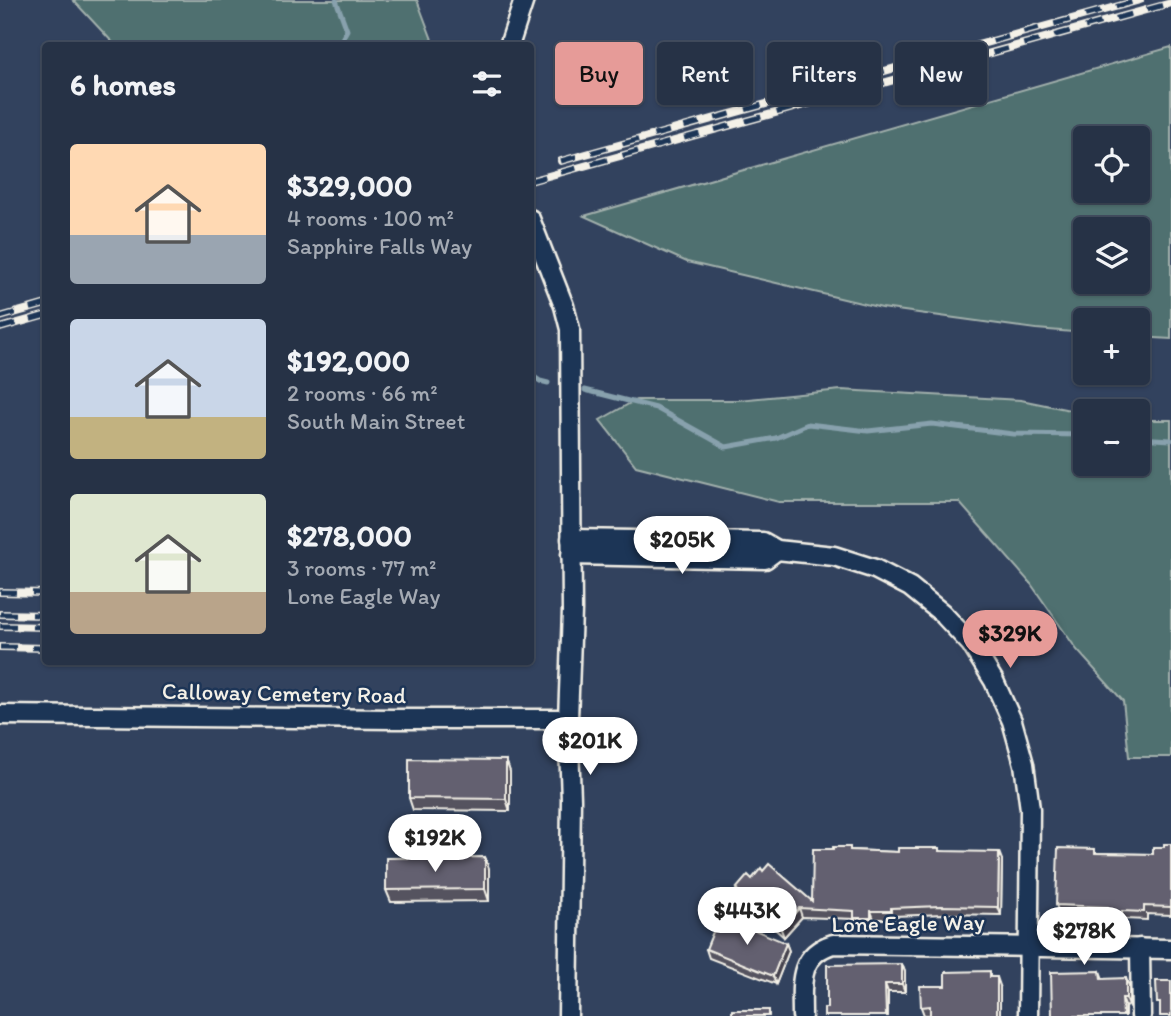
<!DOCTYPE html>
<html lang="en">
<head>
<meta charset="utf-8">
<style>
  :root { --surface:#263246; --page:#323e51; --text:#f1f3f6; --muted:#a4aab3; --line:#424d5f; --accent:#e69b98 }
  body { margin:0; font-family:Itim,sans-serif; background:var(--page); color:var(--text); height:100vh; display:flex; flex-direction:column; font-size:26px; white-space:nowrap }
  * { box-sizing:border-box; margin:0 }
  p { font-size:23px; color:var(--muted) }
  .icon { flex:none; width:38px; height:38px; fill:none; stroke:currentColor; stroke-width:2; stroke-linecap:round; stroke-linejoin:round }
  .map { position:relative; flex:1; overflow:hidden }
  .side { position:absolute; left:42px; top:42px; width:492px; height:623px; display:flex; flex-direction:column; background:var(--surface); border-radius:7px; box-shadow:0 2px 5px #0004,0 0 0 2px var(--line) }
  .side>* { flex:none }
  .hud { position:absolute; left:555px; top:42px; width:511px; height:63px; display:flex; gap:14px }
  .controls { position:absolute; left:1073px; top:126px; display:grid; gap:14px }
  .controls a { display:grid; place-items:center; width:77px; height:77px; border-radius:7px; background:var(--surface); box-shadow:0 2px 5px #0004,0 0 0 2px var(--line); font-size:35px }
  .price { position:absolute; translate:-50% -60px; padding:0 16px; border-radius:24px; background:#fff; color:#222; font-size:23px; line-height:46px; filter:drop-shadow(0 2px 4px #0008) }
  .price::after { content:''; position:absolute; left:50%; top:42px; width:21px; height:16px; margin-left:-10px; background:inherit; clip-path:polygon(0 0,100% 0,50% 100%) }
  .price.current { background:var(--accent); color:#111 }
  ul { padding:0; list-style:none }
  li { display:flex; align-items:center; gap:21px; height:175px; padding:0 28px }
  li span { display:grid; place-items:center; flex:none; width:196px; height:140px; border-radius:7px; color:#555 }
  li>.icon { margin-inline-start:auto }
  span .icon { width:84px; height:84px; fill:#fffc; stroke-width:1 }
  li b { font-size:30px }
  h2 { display:flex; justify-content:space-between; align-items:center; height:84px; padding:0 28px; font-size:30px }
  .pill { padding:0 24px; border-radius:7px; background:var(--surface); box-shadow:0 2px 5px #0004,0 0 0 2px var(--line); font-size:24px; line-height:63px }
  .pill.current { background:var(--accent); color:#111 }
  .map>svg:first-child { display:block }
</style>
</head>
<body>
<div class="map">
<svg width="1171" height="1016" viewBox="0 0 1171 1016">
  <rect width="100%" height="100%" fill="#32425e"/>
  <filter id="ink" filterUnits="userSpaceOnUse"><feTurbulence type="fractalNoise" baseFrequency=".0143" numOctaves="2"/><feDisplacementMap in="SourceGraphic" scale="14" xChannelSelector="R" yChannelSelector="G"/><feConvolveMatrix kernelMatrix="1 2 1 2 8 2 1 2 1" color-interpolation-filters="sRGB"/></filter>
  <g filter="url(#ink)">
    <g fill="#4f7070" stroke="#a2b0ac" stroke-width="2" fill-rule="evenodd">
      <path d="M 73,0 L 417,0 L 434,45 L 115,45 Z"/>
      <path d="M 1171,47 L 1171,339 L 1138,337 L 1138,320 L 1085,320 L 1085,333 L 1036,329 L 882,308 L 687,262 L 584,216 ZM 1085,138 L 1138,138 L 1138,191 L 1085,191 ZM 1085,229 L 1138,229 L 1138,282 L 1085,282 Z"/>
      <path d="M 841,390 L 1021,400 L 1085,413 L 1085,464 L 1138,464 L 1138,420 L 1171,420 L 1171,757 L 1129,757 L 1123,701 L 1077,650 L 1031,584 L 959,502 L 779,502 L 636,466 L 600,420 L 636,400 L 738,400 Z"/>
    </g>
    <g fill="none" stroke-linecap="round" stroke-linejoin="round">
      <g stroke="#88a1ad" stroke-width="5">
        <path d="M 336,0 L 347,30 L 338,46"/>
        <path d="M 530,374 L 540,381 L 548,383"/>
        <path d="M 585,390 L 656,408 L 726,447 L 776,438 L 808,424 L 868,431 L 932,424 L 1013,434 L 1085,435"/>
        <path d="M 1138,438 L 1171,440"/>
      </g>
      <g stroke="#f4f1e8" stroke-width="23">
        <g id="minor">
          <path d="M 509,46 L 524,0"/>
          <path d="M 530,219 L 564,306 L 570,329 L 572,611 L 568,719 L 571,799 L 568,1016"/>
          <path d="M 571,539 L 763,542 L 777,550 L 834,556 L 875,569 L 910,587 L 942,613 L 971,644 L 994,681 L 1012,721 L 1024,764 L 1030,809 L 1028,1016"/>
          <path d="M 571,555 L 765,559 L 777,550"/>
          <path d="M 0,715 L 394,719 L 568,719"/>
          <path d="M 1140,948 L 1141,1016"/>
          <path d="M 802,1016 C 802,985 797,955 833,944 L 1171,949"/>
        </g>
      </g>
      <use href="#minor" stroke="#1d3557" stroke-width="18"/>
      <g stroke="#f4f1e8" stroke-width="8">
        <g id="rail">
          <path d="M 561,161 L 1140,0"/>
          <path d="M 530,181 L 1171,3"/>
          <path d="M 0,317 L 46,304"/>
          <path d="M 0,328 L 46,315"/>
          <path d="M 0,592 L 46,593"/>
          <path d="M 0,614 L 46,615"/>
          <path d="M 0,626 L 46,627"/>
          <path d="M 0,647 L 46,648"/>
        </g>
      </g>
      <use href="#rail" stroke="#1d3557" stroke-width="5" stroke-dasharray="16" stroke-linecap="butt"/>
    </g>
    <g fill="#55535f" stroke="#f4f1e8" stroke-width="2">
      <path d="M 506,760 L 510,772 L 510,811 L 413,810 L 409,798 Z"/>
      <path d="M 1171,844 L 1171,915 L 1147,914 L 1147,920 L 1125,919 L 1125,923 L 1111,923 L 1108,915 L 1059,913 L 1056,905 L 1096,853 L 1153,854 L 1164,847 Z"/>
      <path d="M 852,850 L 898,852 L 940,851 L 1002,860 L 1001,915 L 943,914 L 894,916 L 894,919 L 874,919 L 874,926 L 857,926 L 855,919 L 802,917 L 784,937 L 739,898 L 736,889 L 752,879 L 812,901 Z"/>
      <path d="M 485,857 L 489,869 L 489,901 L 391,902 L 386,890 Z"/>
      <path d="M 723,931 L 786,943 L 789,951 L 776,984 L 709,958 L 706,949 Z"/>
      <path d="M 902,964 L 905,972 L 905,992 L 888,992 L 827,1008 Z"/>
      <path d="M 1100,971 L 1103,979 L 1129,986 L 1129,1006 L 1052,1016 Z"/>
      <path d="M 992,977 L 1000,986 L 930,1015 L 924,1015 L 921,1007 Z"/>
    </g>
    <g fill="#45434e" stroke="#f4f1e8" stroke-width="2">
      <path d="M 506,760 L 510,772 L 510,811 L 506,799 Z"/>
      <path d="M 999,852 L 1002,860 L 1001,915 L 998,907 Z"/>
      <path d="M 485,857 L 489,869 L 489,901 L 485,889 Z"/>
      <path d="M 799,908 L 802,917 L 784,937 L 781,929 Z"/>
      <path d="M 871,911 L 874,919 L 874,926 L 871,918 Z"/>
      <path d="M 786,943 L 789,951 L 776,984 L 773,976 Z"/>
      <path d="M 902,964 L 905,972 L 905,992 L 902,984 Z"/>
      <path d="M 997,977 L 1000,986 L 1000,1016 L 997,1016 Z"/>
      <path d="M 1126,978 L 1129,986 L 1129,1006 L 1126,998 Z"/>
      <path d="M 885,984 L 888,992 L 888,1016 L 886,1016 Z"/>
      <path d="M 1122,998 L 1125,1006 L 1125,1016 L 1123,1016 Z"/>
    </g>
    <g fill="#63606f" stroke="#f4f1e8" stroke-width="2">
      <path d="M 409,759 L 506,760 L 506,799 L 409,798 Z"/>
      <path d="M 1164,844 L 1171,844 L 1171,907 L 1144,906 L 1144,912 L 1122,911 L 1122,915 L 1108,915 L 1108,907 L 1056,905 L 1058,848 L 1095,849 L 1095,853 L 1153,854 L 1153,847 L 1164,847 Z"/>
      <path d="M 833,847 L 850,847 L 850,850 L 898,852 L 898,848 L 939,848 L 939,851 L 999,852 L 998,907 L 940,906 L 891,908 L 891,911 L 871,911 L 871,918 L 854,918 L 854,911 L 799,908 L 781,929 L 736,889 L 748,875 L 752,879 L 761,868 L 763,871 L 769,864 L 812,901 L 813,849 L 833,849 Z"/>
      <path d="M 485,857 L 485,889 L 386,890 L 386,858 Z"/>
      <path d="M 728,919 L 786,943 L 773,976 L 706,949 L 715,927 L 723,931 Z"/>
      <path d="M 902,964 L 902,984 L 885,984 L 886,1016 L 824,1016 L 824,1008 L 827,1008 L 827,965 Z"/>
      <path d="M 990,971 L 990,977 L 997,977 L 997,1016 L 930,1016 L 930,1006 L 921,1007 L 920,986 L 945,986 L 945,972 Z"/>
      <path d="M 1100,971 L 1101,979 L 1126,978 L 1126,998 L 1122,998 L 1123,1016 L 1052,1016 L 1051,972 Z"/>
      <path d="M 1156,981 L 1171,981 L 1171,1016 L 1160,1016 L 1160,1003 L 1157,1003 Z"/>
      <rect x="732" y="1010" width="37" height="6"/>
    </g>
  </g>
  <g text-anchor="middle" stroke-width="5" stroke-linejoin="round" paint-order="stroke">
    <g font-size="23" fill="#f4f1e8" stroke="#1d3557">
      <text transform="translate(284 693) rotate(1)" y="8">Calloway Cemetery Road</text>
      <text transform="translate(908 923) rotate(-1)" y="8">Lone Eagle Way</text>
    </g>
  </g>
</svg>
<div class="controls">
<a><svg class="icon" aria-label="locate" viewBox="0 0 24 24"><circle cx="12" cy="12" r="6"/><path d="M12 2v4M12 18v4M2 12h4M18 12h4"/></svg></a>
<a><svg class="icon" aria-label="layers" viewBox="0 0 24 24"><path d="M12 4l9 5-9 5-9-5zM3 14l9 5 9-5"/></svg></a>
<a>+</a>
<a>−</a>
</div>
<b class="price" style="left:682px;top:576px">$205K</b>
<b class="price current" style="left:1010px;top:670px">$329K</b>
<b class="price" style="left:590px;top:777px">$201K</b>
<b class="price" style="left:435px;top:874px">$192K</b>
<b class="price" style="left:747px;top:947px">$443K</b>
<b class="price" style="left:1084px;top:967px">$278K</b>
<div class="hud">
<a class="pill current">Buy</a>
<a class="pill">Rent</a>
<a class="pill">Filters</a>
<a class="pill">New</a>
</div>
<section class="side">
<h2>6 homes<svg class="icon" aria-label="filters" viewBox="0 0 24 24"><path d="M4 7h16M4 17h16"/><circle cx="9" cy="7" r="2"/><circle cx="15" cy="17" r="2"/></svg></h2>
<ul>
<li><span style="background:linear-gradient(#ffd9b3 65%,#9aa5b1 0)"><svg class="icon" aria-label="home" viewBox="0 0 24 24"><path d="M3 11l9-7 9 7M6 9v11h12V9"/></svg></span><div><b>$329,000</b><p>4 rooms · 100 m²</p><p>Sapphire Falls Way</p></div></li>
<li><span style="background:linear-gradient(#c9d6e8 70%,#c2b280 0)"><svg class="icon" aria-label="home" viewBox="0 0 24 24"><path d="M3 11l9-7 9 7M6 9v11h12V9"/></svg></span><div><b>$192,000</b><p>2 rooms · 66 m²</p><p>South Main Street</p></div></li>
<li><span style="background:linear-gradient(#dfe7d0 70%,#b9a48a 0)"><svg class="icon" aria-label="home" viewBox="0 0 24 24"><path d="M3 11l9-7 9 7M6 9v11h12V9"/></svg></span><div><b>$278,000</b><p>3 rooms · 77 m²</p><p>Lone Eagle Way</p></div></li>
</ul>
</section>
</div>
</body>
</html>
